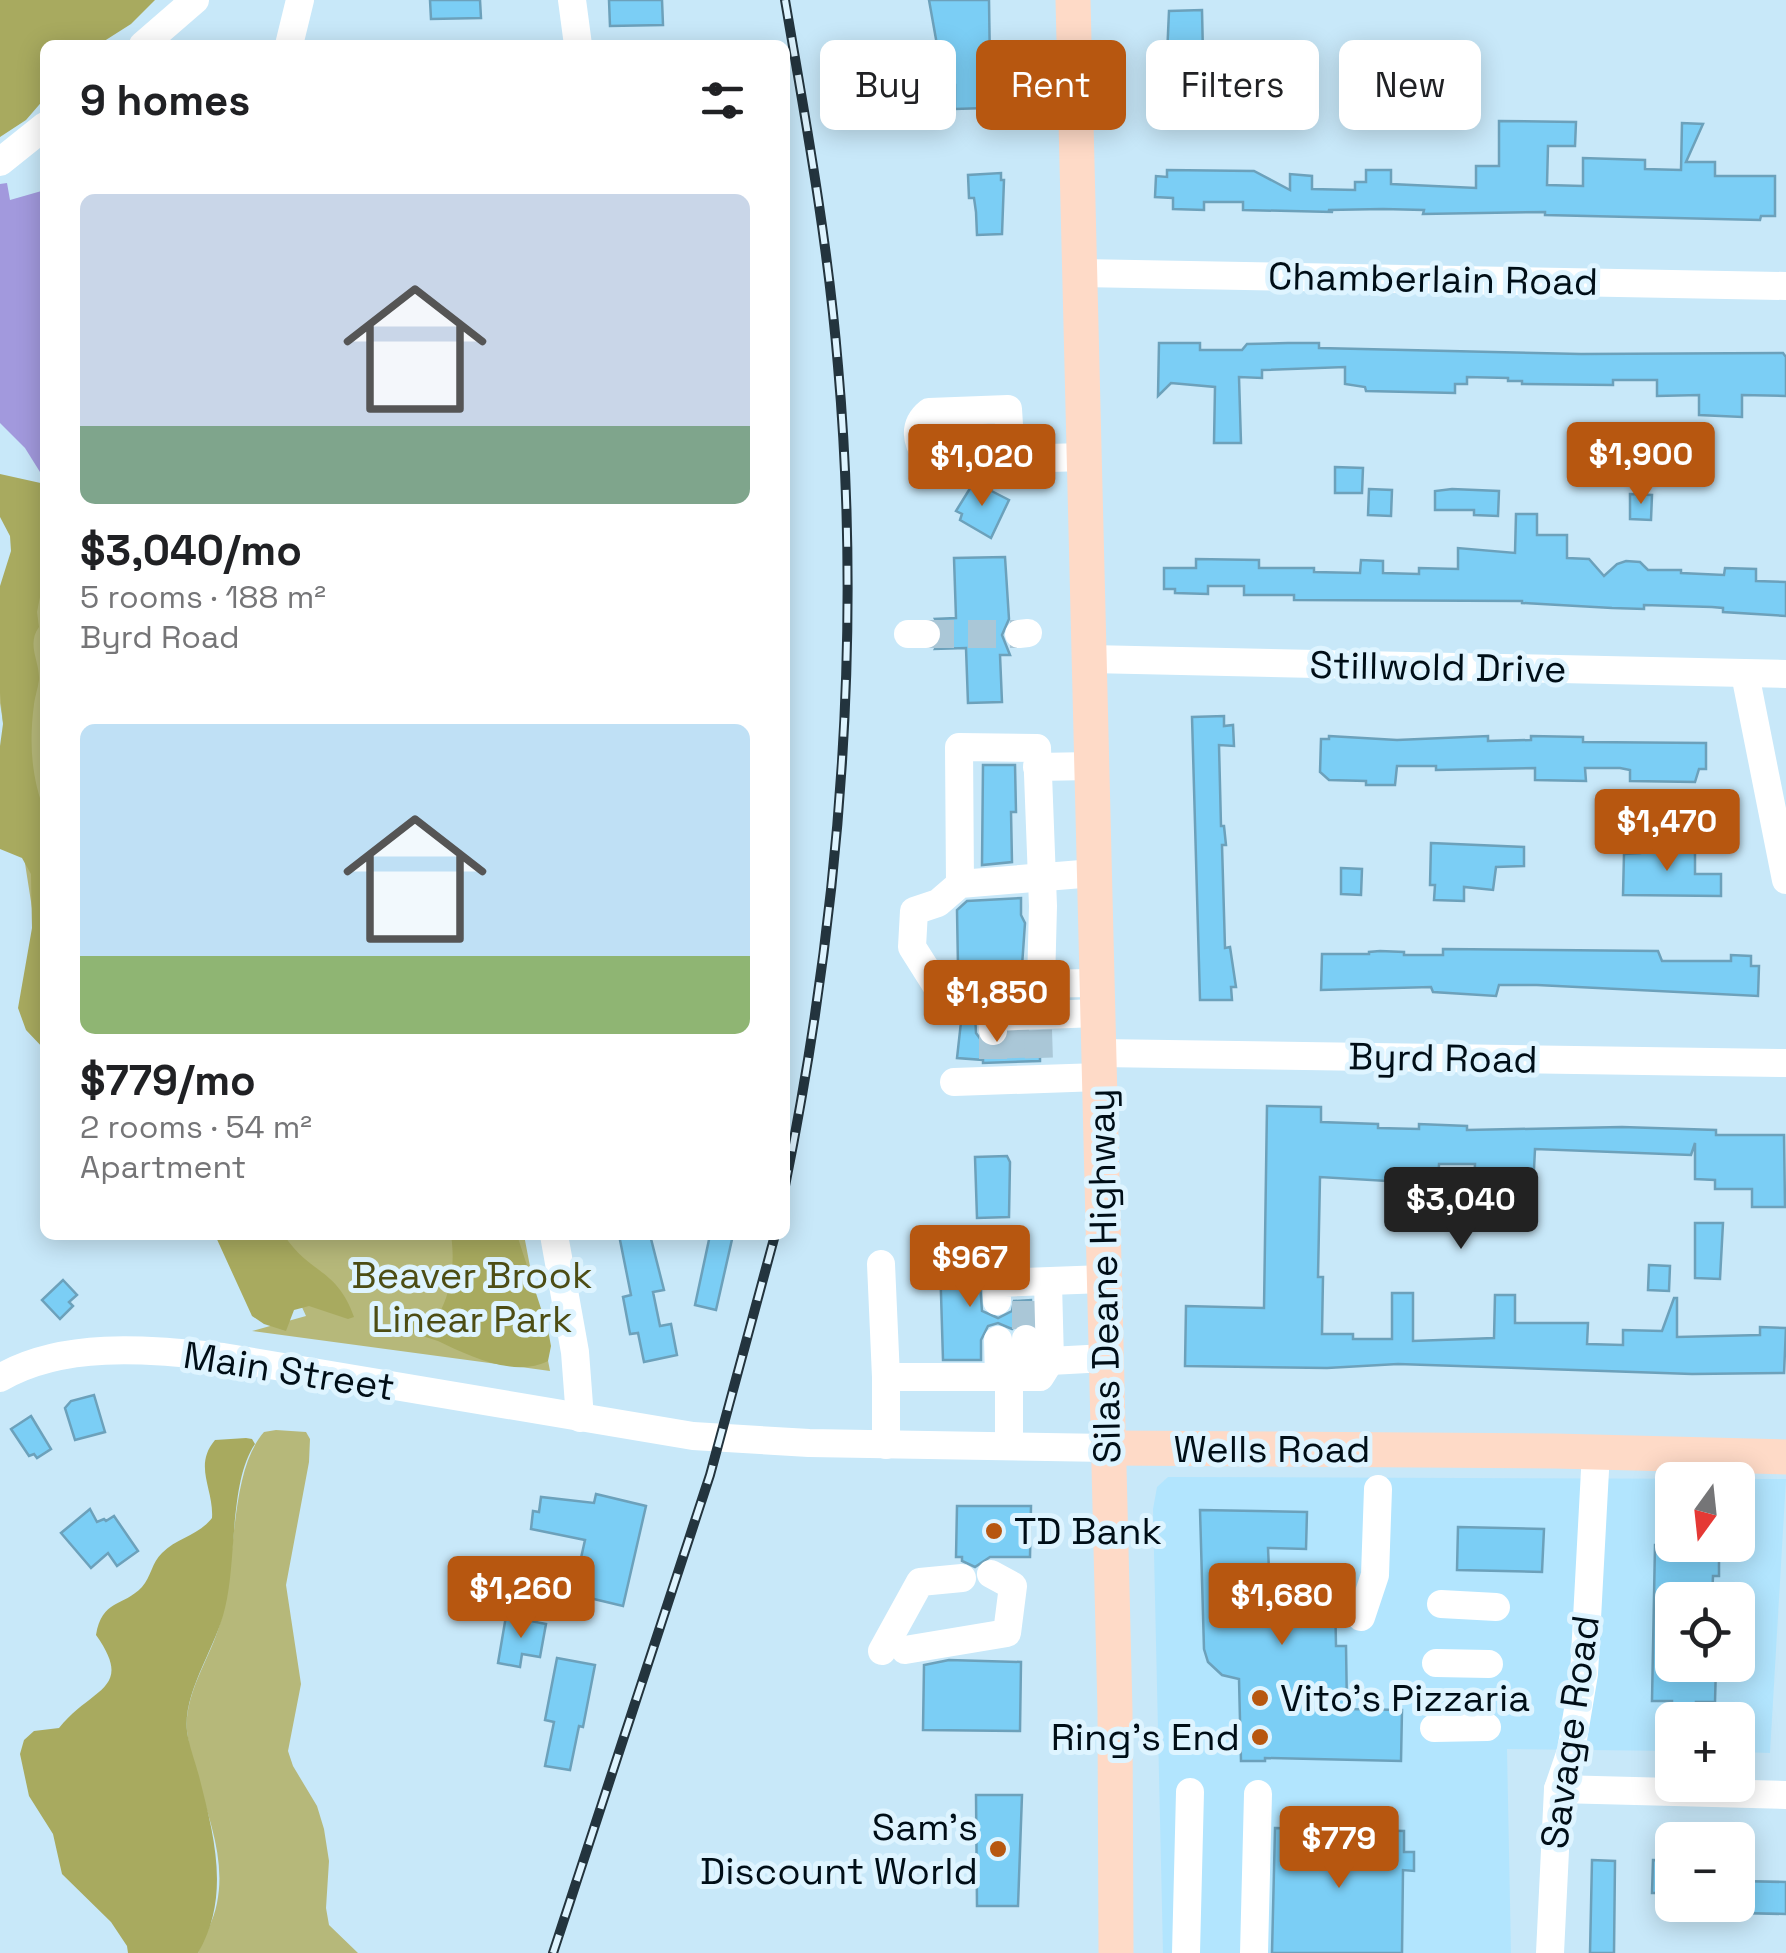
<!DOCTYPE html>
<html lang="en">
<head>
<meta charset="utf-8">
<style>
  :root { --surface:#fff; --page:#f6f6f6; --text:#202124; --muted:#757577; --accent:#b75710 }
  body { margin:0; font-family:"Space Grotesk",sans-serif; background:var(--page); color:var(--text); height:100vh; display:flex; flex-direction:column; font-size:38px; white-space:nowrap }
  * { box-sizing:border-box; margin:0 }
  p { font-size:32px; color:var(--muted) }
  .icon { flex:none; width:55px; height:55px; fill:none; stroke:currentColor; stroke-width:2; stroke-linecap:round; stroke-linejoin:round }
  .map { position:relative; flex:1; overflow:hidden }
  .details { position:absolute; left:40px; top:40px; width:750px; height:1200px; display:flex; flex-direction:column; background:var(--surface); border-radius:15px; box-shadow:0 5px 25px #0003 }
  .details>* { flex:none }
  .guide { position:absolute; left:820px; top:40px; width:815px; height:90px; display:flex; gap:20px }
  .needle { width:65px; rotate:195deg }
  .buttons { position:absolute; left:1655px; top:1462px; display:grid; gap:20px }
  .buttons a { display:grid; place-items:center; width:100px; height:100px; border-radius:15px; background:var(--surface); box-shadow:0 5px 25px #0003; font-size:50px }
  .price { position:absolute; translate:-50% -85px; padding:0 22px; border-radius:10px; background:var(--accent); color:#fff; font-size:32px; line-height:65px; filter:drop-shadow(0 2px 5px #0008) }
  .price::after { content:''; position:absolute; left:50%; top:60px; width:30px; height:22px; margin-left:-15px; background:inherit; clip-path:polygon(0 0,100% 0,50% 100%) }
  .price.on { background:#222; color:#fff }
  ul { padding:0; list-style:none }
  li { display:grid; align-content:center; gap:20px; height:530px; padding:0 40px }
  li span { display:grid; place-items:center; height:310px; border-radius:15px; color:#555 }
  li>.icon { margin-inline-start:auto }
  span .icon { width:180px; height:180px; fill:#fffc; stroke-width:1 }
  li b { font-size:42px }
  h2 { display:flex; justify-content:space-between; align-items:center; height:120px; padding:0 40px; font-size:42px }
  .tag { padding:0 35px; border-radius:15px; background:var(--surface); box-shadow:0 5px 25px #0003; font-size:35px; line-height:90px }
  .tag.on { background:var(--accent); color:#fff }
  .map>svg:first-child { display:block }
</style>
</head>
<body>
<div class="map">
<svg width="1786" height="1953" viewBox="0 0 1786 1953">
  <rect width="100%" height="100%" fill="#c8e8f9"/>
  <path fill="#b2e5fe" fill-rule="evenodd" d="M 1168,1477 L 1786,1479 L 1770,1753 L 1738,1752 L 1738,1720 L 1672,1720 L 1672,1751 L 1507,1749 L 1511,1953 L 1163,1953 L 1153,1509 L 1157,1487 ZM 1672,1480 L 1738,1480 L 1738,1545 L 1672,1545 ZM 1672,1600 L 1738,1600 L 1738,1665 L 1672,1665 Z"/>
  <g fill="#b6b87a">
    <path d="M 45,504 L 45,931 L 34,921 L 0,703 L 0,683 Z"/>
    <path d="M 269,1235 L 524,1235 L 550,1371 L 252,1331 L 306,1316 Z"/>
    <path d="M 276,1430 L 306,1432 L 310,1439 L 309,1462 L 286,1585 L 301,1684 L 288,1751 L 293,1766 L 317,1806 L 324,1829 L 329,1861 L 326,1908 L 329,1925 L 358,1953 L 198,1953 C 204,1937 214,1920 217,1903 C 229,1844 193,1788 187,1731 C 184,1696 207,1663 218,1630 C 238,1573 227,1474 264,1432 Z"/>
  </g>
  <g fill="#a8aa5f">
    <path d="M 0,0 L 155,0 L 131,24 L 98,45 L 45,45 L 45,98 L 26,120 L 0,137 Z"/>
    <path d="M 0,474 L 45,484 L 45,572 L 37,612 L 39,627 C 26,645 40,661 39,680 C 38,688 35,696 34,704 C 29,743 31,776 45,813 L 45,1050 L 26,1030 L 18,1008 L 32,928 L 31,874 L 22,858 L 0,849 L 0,746 L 3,724 L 0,693 L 0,586 L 11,551 L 10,536 L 0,517 Z"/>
    <path d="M 215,1235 L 284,1235 C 309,1274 337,1268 354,1317 L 348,1319 L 309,1306 L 294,1310 L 286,1331 L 264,1324 L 252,1316 Z"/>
    <path d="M 451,1235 L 517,1235 L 548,1330 L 551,1346 L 548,1361 C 515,1378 469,1356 438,1341 C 428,1337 417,1336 407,1330 L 408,1322 L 439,1314 C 452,1290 455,1261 451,1235 Z"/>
    <path d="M 246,1438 L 252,1439 L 255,1444 C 229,1482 237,1561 225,1608 C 216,1648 183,1691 187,1731 C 189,1746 195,1761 199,1776 C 214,1836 231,1896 198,1953 L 128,1953 L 127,1946 L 111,1922 L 62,1874 L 53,1834 L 29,1796 L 20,1754 L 24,1740 L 34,1731 L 59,1728 C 92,1687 135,1690 96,1635 C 102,1599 123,1607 142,1587 C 151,1577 152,1562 162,1553 C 178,1537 198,1536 212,1518 C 214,1489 193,1466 215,1440 Z"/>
  </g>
  <path fill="#a299dd" d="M 7,183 L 10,200 L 45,190 L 45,480 L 25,448 L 0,423 L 0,184 Z"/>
  <g fill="#7bcef5" stroke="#6ca1bb" stroke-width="2.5">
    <path d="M 430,0 L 480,0 L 481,18 L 431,19 Z"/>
    <path d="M 609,0 L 662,0 L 663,25 L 610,26 Z"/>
    <path d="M 929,0 L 989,0 L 990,69 L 986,69 L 987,108 L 955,109 L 955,85 L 948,85 L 947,56 L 939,56 Z"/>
    <path d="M 1202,10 L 1203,55 L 1167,56 L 1169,11 Z"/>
    <path d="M 1214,92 L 1214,118 L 1182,119 L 1182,95 Z"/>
    <path d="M 1499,121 L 1576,122 L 1575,146 L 1548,146 L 1547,185 L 1583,186 L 1583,158 L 1645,160 L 1645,169 L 1681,170 L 1682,123 L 1703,124 L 1686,162 L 1715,162 L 1715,176 L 1775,176 L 1775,216 L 1761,216 L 1760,220 L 1545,215 L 1545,212 L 1423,214 L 1424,210 L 1383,209 L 1328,210 L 1333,212 L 1243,210 L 1243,202 L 1204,202 L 1204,210 L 1173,209 L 1173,198 L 1155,197 L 1156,176 L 1167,177 L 1167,170 L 1254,171 L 1290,190 L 1290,174 L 1312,176 L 1312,189 L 1355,190 L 1355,182 L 1366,182 L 1366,170 L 1391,170 L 1391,184 L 1476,188 L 1476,166 L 1499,166 Z"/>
    <path d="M 1001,173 L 1001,180 L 1004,180 L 1002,234 L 977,235 L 976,212 L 974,198 L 969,198 L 968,175 Z"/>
    <path d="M 1159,343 L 1200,343 L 1200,350 L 1242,350 L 1247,344 L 1288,343 L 1319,343 L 1319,348 L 1581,354 L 1783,353 L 1786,357 L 1786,396 L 1742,395 L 1742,417 L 1699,415 L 1699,395 L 1657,396 L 1657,380 L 1613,380 L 1613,385 L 1522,384 L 1522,381 L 1508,381 L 1508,378 L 1467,377 L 1467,384 L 1455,384 L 1455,393 L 1366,391 L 1365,387 L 1345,384 L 1345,367 L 1262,370 L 1262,378 L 1239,377 L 1241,443 L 1214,443 L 1215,387 L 1171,383 L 1158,396 Z"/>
    <path d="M 1335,467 L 1363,468 L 1362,493 L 1335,493 Z"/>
    <path d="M 974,482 L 1009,500 L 991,538 L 960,520 L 962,514 L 956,511 Z"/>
    <path d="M 1369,489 L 1392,490 L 1391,516 L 1368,515 Z"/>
    <path d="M 1452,489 L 1499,491 L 1498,516 L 1474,515 L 1474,510 L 1435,510 L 1435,491 Z"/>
    <path d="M 1630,494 L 1652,495 L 1651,520 L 1630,519 Z"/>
    <path d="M 1516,514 L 1537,514 L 1537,535 L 1567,535 L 1567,558 L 1589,559 L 1604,576 L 1617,564 L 1626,561 L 1640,562 L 1648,570 L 1681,570 L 1681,573 L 1724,575 L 1725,568 L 1756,569 L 1756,581 L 1786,582 L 1786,616 L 1723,612 L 1723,608 L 1712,607 L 1644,605 L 1644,609 L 1612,608 L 1522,603 L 1522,601 L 1294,600 L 1294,595 L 1244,595 L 1244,586 L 1208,586 L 1208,594 L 1175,593 L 1175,589 L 1164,589 L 1164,568 L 1196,568 L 1196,559 L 1259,560 L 1259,568 L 1314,568 L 1314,572 L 1360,573 L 1361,560 L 1383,561 L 1383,573 L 1419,574 L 1419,568 L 1458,569 L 1458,548 L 1515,553 Z"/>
    <path d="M 1005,557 L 1009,619 L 1002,635 L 1010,655 L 1000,655 L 1002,702 L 968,703 L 966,648 L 935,649 L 943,633 L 935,619 L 956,618 L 954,558 Z"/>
    <path d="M 1224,716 L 1224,726 L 1233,725 L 1234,746 L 1219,745 L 1221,826 L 1224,826 L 1226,845 L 1222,845 L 1225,948 L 1230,947 L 1236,987 L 1231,987 L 1232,1000 L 1200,1000 L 1192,717 Z"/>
    <path d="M 1329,736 L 1397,740 L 1488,736 L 1488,741 L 1531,740 L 1531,736 L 1583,737 L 1583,742 L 1706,743 L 1706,769 L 1699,769 L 1695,782 L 1630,781 L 1630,770 L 1620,768 L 1585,768 L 1586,781 L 1535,780 L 1535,768 L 1436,770 L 1436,766 L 1397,766 L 1395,785 L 1366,785 L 1366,781 L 1329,780 L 1320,772 L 1321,739 L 1329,739 Z"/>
    <path d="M 983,765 L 1015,765 L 1016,812 L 1011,812 L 1012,862 L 982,865 Z"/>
    <path d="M 1431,843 L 1524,847 L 1524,866 L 1496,867 L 1493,890 L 1464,887 L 1464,901 L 1434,900 L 1435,885 L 1430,885 Z"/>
    <path d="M 1654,846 L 1695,848 L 1695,874 L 1721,874 L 1721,896 L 1623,895 L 1624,854 L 1640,853 L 1640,848 Z"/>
    <path d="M 1341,868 L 1362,869 L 1361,895 L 1341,894 Z"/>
    <path d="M 1021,898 L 1021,915 L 1025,923 L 1022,966 L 958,967 L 957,910 L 967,901 Z"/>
    <path d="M 1443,949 L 1658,951 L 1662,961 L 1731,961 L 1731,955 L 1751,956 L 1751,966 L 1759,966 L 1758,996 L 1537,985 L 1499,985 L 1496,996 L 1433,992 L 1431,987 L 1321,990 L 1322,954 L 1369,954 L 1369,952 L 1380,951 L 1404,952 L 1404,955 L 1443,955 Z"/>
    <path d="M 962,1013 L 975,1014 L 976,1033 L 986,1047 L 1002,1046 L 1010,1034 L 1040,1033 L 1040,1061 L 983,1063 L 983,1060 L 957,1058 Z"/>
    <path d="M 1267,1106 L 1321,1107 L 1321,1122 L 1378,1124 L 1378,1128 L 1419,1129 L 1419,1124 L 1467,1126 L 1467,1130 L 1622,1127 L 1716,1130 L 1716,1135 L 1784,1135 L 1785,1207 L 1752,1207 L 1752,1189 L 1715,1189 L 1715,1180 L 1695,1179 L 1695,1143 L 1691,1155 L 1535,1149 L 1534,1169 L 1525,1169 L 1525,1181 L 1474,1181 L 1475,1164 L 1439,1164 L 1438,1184 L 1320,1177 L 1318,1277 L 1323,1277 L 1322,1334 L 1353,1334 L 1353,1339 L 1392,1339 L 1392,1293 L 1413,1293 L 1413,1341 L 1494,1338 L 1495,1295 L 1515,1295 L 1515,1323 L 1588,1323 L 1587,1344 L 1623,1345 L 1623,1330 L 1662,1331 L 1674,1298 L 1677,1298 L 1677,1337 L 1760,1335 L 1760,1327 L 1786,1328 L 1784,1373 L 1692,1374 L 1398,1364 L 1327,1368 L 1185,1366 L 1186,1306 L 1264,1308 Z"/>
    <path d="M 1007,1156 L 1010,1162 L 1009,1217 L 977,1218 L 975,1157 Z"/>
    <path d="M 1695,1223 L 1723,1223 L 1720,1279 L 1695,1278 Z"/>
    <path d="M 619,1235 L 650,1235 L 664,1290 L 653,1292 L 660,1326 L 671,1324 L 677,1355 L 644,1362 L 638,1333 L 630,1334 L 623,1297 L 631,1295 Z"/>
    <path d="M 710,1235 L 733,1235 L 716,1310 L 695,1305 Z"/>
    <path d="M 984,1260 L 985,1271 L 980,1283 L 982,1311 L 998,1318 L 1012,1311 L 1014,1301 L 1031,1300 L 1032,1323 L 1018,1323 L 1012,1329 L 998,1323 L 988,1326 L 981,1340 L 981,1360 L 943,1360 L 940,1261 Z"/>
    <path d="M 1649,1265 L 1670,1266 L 1669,1291 L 1648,1290 Z"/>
    <path d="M 63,1280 L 77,1295 L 69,1302 L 73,1306 L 60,1319 L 42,1300 Z"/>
    <path d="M 94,1395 L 105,1432 L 75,1440 L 65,1408 L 71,1401 Z"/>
    <path d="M 31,1416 L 51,1449 L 37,1458 L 34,1454 L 29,1456 L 11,1429 Z"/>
    <path d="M 596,1494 L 646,1506 L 623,1606 L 573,1594 L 585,1540 L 531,1529 L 533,1511 L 539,1512 L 541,1497 L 594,1503 Z"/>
    <path d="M 957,1506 L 1031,1506 L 1030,1557 L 990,1557 L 975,1567 L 962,1561 L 962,1557 L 956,1557 Z"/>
    <path d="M 90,1509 L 97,1522 L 104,1519 L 106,1521 L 114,1516 L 138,1551 L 117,1566 L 108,1553 L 91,1568 L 61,1533 Z"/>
    <path d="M 1200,1510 L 1307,1512 L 1306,1549 L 1268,1548 L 1270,1593 L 1335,1594 L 1336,1646 L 1346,1646 L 1347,1709 L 1402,1710 L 1401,1761 L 1265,1758 L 1265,1761 L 1241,1761 L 1239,1679 L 1222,1675 L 1208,1662 L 1204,1649 Z"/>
    <path d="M 1458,1527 L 1544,1529 L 1542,1572 L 1457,1570 Z"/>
    <path d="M 1655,1545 L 1719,1546 L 1719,1576 L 1713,1576 L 1712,1600 L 1672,1600 L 1672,1665 L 1716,1665 L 1715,1702 L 1696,1702 L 1696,1707 L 1672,1707 L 1672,1701 L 1652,1701 Z"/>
    <path d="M 506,1616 L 546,1624 L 540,1657 L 522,1654 L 520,1667 L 498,1663 Z"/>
    <path d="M 557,1658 L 595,1665 L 583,1727 L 579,1726 L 570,1770 L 545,1766 L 554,1722 L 545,1720 Z"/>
    <path d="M 949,1660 L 1021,1662 L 1020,1731 L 923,1730 L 924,1665 Z"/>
    <path d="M 976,1795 L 1022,1795 L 1018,1906 L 977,1906 Z"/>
    <path d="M 1275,1828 L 1404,1831 L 1404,1852 L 1414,1852 L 1414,1871 L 1403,1870 L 1402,1953 L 1272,1953 Z"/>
    <path d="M 1592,1860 L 1615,1861 L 1614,1953 L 1590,1953 Z"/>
    <path d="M 1653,1860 L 1672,1861 L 1672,1893 L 1652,1893 Z"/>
    <path d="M 1738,1881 L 1786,1882 L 1786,1914 L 1738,1913 Z"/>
  </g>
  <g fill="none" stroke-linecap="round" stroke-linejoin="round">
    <g stroke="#aac7d7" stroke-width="28" stroke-dasharray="28 14" stroke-linecap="butt">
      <path d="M 926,634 L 1019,634"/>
      <path d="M 1015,1030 L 1016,1062"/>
      <path d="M 1038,1030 L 1039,1062"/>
      <path d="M 993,1031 L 993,1062"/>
      <path d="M 1026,1301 L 1026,1339"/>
    </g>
    <g stroke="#fff" stroke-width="28">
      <path d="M 572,0 L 578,45"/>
      <path d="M 143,45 L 195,0"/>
      <path d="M 289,45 L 300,0"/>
      <path d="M 0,162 L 45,126"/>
      <path d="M 1080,273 L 1786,286"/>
      <path d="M 1011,457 L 1008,409 L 929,412 C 913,425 916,441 927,458 L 938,461 L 1085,457"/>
      <path d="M 908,634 L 926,634"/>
      <path d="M 1019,634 L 1028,633"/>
      <path d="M 1090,659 L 1786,674"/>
      <path d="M 1745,674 L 1786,880"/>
      <path d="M 1037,767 L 1092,766"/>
      <path d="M 1094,873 L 960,884 L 938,903 L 914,911 L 912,947 L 936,985 L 1097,983"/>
      <path d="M 960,884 L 959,747 L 1037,748 L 1043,906 L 1041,984"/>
      <path d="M 993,1031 L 992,1017 L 1098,1013"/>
      <path d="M 1099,1053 L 1786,1063"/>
      <path d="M 954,1082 L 1100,1077"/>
      <path d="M 554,1235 L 575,1352 L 580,1418"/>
      <path d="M 881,1264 L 886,1377 L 1040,1377 L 1050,1361 L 1048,1283"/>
      <path d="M 997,1301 L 997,1283 L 1104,1279"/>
      <path d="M 1026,1339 L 1026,1377"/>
      <path d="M 998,1340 L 999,1377"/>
      <path d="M 1050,1361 L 1106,1358"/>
      <path d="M 886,1377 L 886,1445"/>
      <path d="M 1009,1377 L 1009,1446"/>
      <path d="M 0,1378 C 65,1340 151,1350 223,1357 L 693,1436 L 809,1443 L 1108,1448"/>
      <path d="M 1441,1604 L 1496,1607"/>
      <path d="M 1361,1617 L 1375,1575 L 1378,1489"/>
      <path d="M 905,1650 L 1007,1633 L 1013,1586 L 991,1574"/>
      <path d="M 882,1651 L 920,1582 L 962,1578"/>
      <path d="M 1436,1663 L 1489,1664"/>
      <path d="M 1434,1728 L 1487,1727"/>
      <path d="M 1558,1789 L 1786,1795"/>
      <path d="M 1186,1953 L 1190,1792"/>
      <path d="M 1254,1953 L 1258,1794"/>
      <path d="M 1550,1953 L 1558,1789 L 1571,1751 L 1584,1674 L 1596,1452"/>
    </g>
    <g stroke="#fedac7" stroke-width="35">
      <path d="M 1073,0 L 1115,1711 L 1116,1953"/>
      <path d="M 1108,1448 L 1555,1451 L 1786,1457"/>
    </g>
    <g stroke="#23343e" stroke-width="10">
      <g id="rail">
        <path d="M 785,0 C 806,122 828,243 838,366 C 862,638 839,918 785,1186"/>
        <path d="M 553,1953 L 710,1475 L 775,1235"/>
      </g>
    </g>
    <use href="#rail" stroke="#def4ff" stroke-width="6" stroke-dasharray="19" stroke-linecap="butt"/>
  </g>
  <g fill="#b75710" stroke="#def4ff" stroke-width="4">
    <circle cx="994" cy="1531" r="10"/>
    <circle cx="1260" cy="1698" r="10"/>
    <circle cx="1260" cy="1737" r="10"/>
    <circle cx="998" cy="1849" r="10"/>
  </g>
  <g text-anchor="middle" stroke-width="10" stroke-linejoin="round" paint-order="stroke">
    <g font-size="38" fill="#000e17" stroke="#def4ff">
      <text transform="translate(1433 279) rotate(1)" y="13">Chamberlain Road</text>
      <text transform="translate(1438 667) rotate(1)" y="13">Stillwold Drive</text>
      <text transform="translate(1443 1058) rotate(1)" y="13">Byrd Road</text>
      <text transform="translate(1104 1276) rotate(-91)" y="13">Silas Deane Highway</text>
      <text transform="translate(289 1371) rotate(9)" y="13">Main Street</text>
      <text x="1272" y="1462">Wells Road</text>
      <text transform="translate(1570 1732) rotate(-82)" y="13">Savage Road</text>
    </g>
    <g font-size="38" fill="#4d4d14" stroke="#def4ff">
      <text x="472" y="1288">Beaver Brook<tspan x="472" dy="44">Linear Park</tspan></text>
    </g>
    <g font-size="38" fill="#000e17" stroke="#def4ff" text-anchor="start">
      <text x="1014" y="1544">TD Bank</text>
      <text x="1280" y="1711">Vito's Pizzaria</text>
      <text x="1240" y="1750" text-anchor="end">Ring's End</text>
      <text x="978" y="1840" text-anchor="end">Sam's<tspan x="978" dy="44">Discount World</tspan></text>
    </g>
  </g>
</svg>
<div class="buttons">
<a><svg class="needle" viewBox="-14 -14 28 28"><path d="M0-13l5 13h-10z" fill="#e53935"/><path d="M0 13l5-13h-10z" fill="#757577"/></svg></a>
<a><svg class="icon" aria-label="locate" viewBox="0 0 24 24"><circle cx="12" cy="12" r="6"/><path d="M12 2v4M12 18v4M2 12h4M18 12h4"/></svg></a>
<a>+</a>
<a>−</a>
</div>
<b class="price" style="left:1641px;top:507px">$1,900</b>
<b class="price" style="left:982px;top:509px">$1,020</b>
<b class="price" style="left:1667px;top:874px">$1,470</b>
<b class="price" style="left:997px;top:1045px">$1,850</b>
<b class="price on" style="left:1461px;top:1252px">$3,040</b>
<b class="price" style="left:970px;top:1310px">$967</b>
<b class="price" style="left:521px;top:1641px">$1,260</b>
<b class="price" style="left:1282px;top:1648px">$1,680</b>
<b class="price" style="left:1339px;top:1891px">$779</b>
<div class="guide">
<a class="tag">Buy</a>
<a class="tag on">Rent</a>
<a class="tag">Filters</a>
<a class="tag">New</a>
</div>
<section class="details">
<h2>9 homes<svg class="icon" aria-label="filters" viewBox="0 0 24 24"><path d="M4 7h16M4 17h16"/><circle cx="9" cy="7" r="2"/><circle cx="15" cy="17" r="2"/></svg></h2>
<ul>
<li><span style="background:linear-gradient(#c9d6e8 75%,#7fa58c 0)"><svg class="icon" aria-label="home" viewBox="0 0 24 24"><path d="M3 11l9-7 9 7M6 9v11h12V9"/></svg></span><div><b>$3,040/mo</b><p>5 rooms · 188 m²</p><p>Byrd Road</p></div></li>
<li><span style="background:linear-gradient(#bfe0f5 75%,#8fb573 0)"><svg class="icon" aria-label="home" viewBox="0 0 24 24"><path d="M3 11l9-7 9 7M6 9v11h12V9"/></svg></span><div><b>$779/mo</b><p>2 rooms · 54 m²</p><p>Apartment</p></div></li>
</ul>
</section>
</div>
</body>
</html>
